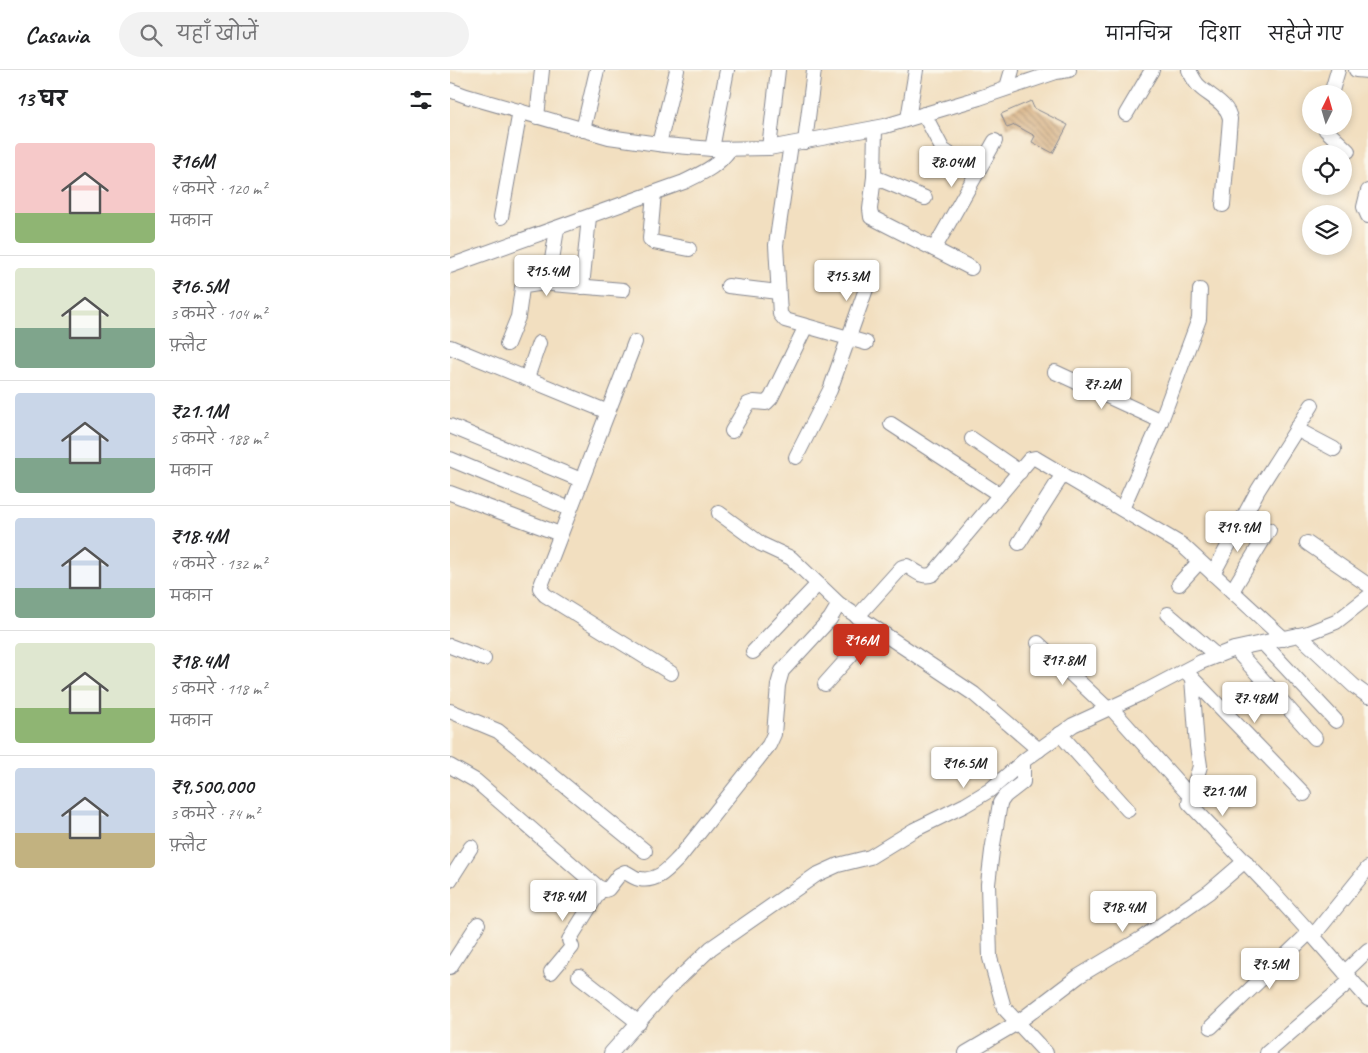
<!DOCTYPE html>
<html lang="hi">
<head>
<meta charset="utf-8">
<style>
  :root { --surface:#fff; --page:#f2f2f2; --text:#202124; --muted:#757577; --line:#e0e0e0; --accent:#c8321e }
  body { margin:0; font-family:Caveat,"Playpen Sans Deva",sans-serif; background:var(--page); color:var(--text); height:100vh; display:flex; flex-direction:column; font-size:19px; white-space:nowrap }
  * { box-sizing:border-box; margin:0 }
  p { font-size:16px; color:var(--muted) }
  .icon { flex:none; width:28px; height:28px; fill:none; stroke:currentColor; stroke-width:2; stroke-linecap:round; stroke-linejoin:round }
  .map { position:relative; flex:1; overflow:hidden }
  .drawer { display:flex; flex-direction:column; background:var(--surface); width:450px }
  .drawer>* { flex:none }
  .needle { width:32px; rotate:5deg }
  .fabs { position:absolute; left:852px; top:15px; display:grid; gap:10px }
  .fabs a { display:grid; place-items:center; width:50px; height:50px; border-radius:50%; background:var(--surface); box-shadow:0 2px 8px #0003; font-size:25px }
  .price { position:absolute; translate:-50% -42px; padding:0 11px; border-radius:5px; background:#fff; color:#222; font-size:16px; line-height:32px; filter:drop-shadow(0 1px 2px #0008) }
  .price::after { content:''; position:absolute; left:50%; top:30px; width:15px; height:11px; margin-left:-8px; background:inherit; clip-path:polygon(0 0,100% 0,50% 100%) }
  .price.selected { background:var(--accent); color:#fff }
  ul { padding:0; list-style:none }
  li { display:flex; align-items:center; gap:15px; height:125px; padding:0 15px }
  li+li { border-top:1px solid var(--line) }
  li span { display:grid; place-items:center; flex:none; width:140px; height:100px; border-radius:5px; color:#555 }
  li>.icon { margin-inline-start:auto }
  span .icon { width:60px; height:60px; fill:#fffc; stroke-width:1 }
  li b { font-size:21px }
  h2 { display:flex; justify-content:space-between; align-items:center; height:60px; padding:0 15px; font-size:21px }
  header { display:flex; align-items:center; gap:30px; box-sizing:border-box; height:70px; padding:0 25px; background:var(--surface); border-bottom:1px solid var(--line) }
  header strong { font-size:24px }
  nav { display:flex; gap:28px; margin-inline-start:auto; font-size:18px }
  .search { width:350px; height:45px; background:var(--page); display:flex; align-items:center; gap:12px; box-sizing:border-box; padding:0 18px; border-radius:28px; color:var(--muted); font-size:19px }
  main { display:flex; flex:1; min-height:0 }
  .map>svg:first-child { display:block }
</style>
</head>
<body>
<header>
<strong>Casavia</strong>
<div class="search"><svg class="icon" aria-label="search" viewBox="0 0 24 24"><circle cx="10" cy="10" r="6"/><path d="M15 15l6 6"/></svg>यहाँ खोजें</div>
<nav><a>मानचित्र</a><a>दिशा</a><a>सहेजे गए</a></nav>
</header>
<main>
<section class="drawer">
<h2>13 घर<svg class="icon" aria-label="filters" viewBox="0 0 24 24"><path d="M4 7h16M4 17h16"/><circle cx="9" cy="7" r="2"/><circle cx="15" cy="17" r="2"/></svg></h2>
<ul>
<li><span style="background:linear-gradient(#f6c9c9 70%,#8fb573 0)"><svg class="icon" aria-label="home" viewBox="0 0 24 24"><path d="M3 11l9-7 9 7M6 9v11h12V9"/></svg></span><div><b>₹16M</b><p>4 कमरे · 120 m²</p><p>मकान</p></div></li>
<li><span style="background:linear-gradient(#dfe7d0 60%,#7fa58c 0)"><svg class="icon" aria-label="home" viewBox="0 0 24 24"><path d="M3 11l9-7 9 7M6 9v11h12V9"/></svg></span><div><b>₹16.5M</b><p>3 कमरे · 104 m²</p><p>फ़्लैट</p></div></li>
<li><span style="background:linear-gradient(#c9d6e8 65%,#7fa58c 0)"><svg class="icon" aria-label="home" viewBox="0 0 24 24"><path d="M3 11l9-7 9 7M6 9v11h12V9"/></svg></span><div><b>₹21.1M</b><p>5 कमरे · 188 m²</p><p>मकान</p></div></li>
<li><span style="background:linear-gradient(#c9d6e8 70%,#7fa58c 0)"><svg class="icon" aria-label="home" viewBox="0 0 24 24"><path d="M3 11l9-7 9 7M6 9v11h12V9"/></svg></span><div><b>₹18.4M</b><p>4 कमरे · 132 m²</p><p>मकान</p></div></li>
<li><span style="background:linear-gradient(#dfe7d0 65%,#8fb573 0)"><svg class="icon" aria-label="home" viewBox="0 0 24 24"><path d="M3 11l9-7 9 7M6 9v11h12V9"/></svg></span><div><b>₹18.4M</b><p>5 कमरे · 118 m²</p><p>मकान</p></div></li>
<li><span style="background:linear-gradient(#c9d6e8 65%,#c2b280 0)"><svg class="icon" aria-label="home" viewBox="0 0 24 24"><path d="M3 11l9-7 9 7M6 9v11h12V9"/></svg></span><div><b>₹9,500,000</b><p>3 कमरे · 74 m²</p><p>फ़्लैट</p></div></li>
</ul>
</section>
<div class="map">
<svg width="918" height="983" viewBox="0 0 918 983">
  <defs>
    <pattern id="building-back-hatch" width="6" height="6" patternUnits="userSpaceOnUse" patternTransform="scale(1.25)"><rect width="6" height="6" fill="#d9b68b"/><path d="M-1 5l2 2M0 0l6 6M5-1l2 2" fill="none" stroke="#af9475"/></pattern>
  </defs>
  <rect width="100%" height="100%" fill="#fbf7ec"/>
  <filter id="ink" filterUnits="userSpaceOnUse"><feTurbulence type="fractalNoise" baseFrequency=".02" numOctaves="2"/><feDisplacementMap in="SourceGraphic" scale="10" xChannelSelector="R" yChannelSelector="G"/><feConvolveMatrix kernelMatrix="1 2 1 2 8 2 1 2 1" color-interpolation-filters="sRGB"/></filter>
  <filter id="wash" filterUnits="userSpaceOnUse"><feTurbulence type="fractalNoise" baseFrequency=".0096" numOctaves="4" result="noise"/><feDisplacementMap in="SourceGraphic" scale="20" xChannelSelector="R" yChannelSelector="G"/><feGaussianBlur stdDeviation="1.12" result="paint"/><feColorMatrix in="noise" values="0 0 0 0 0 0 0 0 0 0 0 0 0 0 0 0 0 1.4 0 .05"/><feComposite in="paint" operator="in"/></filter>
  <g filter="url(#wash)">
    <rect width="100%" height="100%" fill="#f2dfc0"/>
    <g id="blocks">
      <path fill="url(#building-back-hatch)" d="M 581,31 L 584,38 L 618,55 L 603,83 L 582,72 L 585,66 L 565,55 L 557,58 L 551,44 Z"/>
    </g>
  </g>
  <g filter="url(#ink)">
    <use href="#blocks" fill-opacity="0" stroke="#86878f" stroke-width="1"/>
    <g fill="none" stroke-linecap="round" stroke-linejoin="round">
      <g stroke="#86878f" stroke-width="16">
        <g id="minor">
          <path d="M 739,0 C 742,6 745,13 750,17 C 761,27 778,34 780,49 L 773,135"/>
          <path d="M 906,0 L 918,1"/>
          <path d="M 557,17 L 562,0"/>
          <path d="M 0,20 L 16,26 L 159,67 L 215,75 L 262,79 L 319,78 L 435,56 L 529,28 L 606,2 L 619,0"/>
          <path d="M 881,24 L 888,0"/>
          <path d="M 474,44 L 493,80 L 527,102"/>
          <path d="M 676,44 L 702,0"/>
          <path d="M 87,47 L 92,0"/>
          <path d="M 458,49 L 466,0"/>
          <path d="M 874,56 L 876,60 L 898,81"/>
          <path d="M 425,58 L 424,107 L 420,139 L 421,147 L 521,198"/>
          <path d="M 133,60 L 147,0"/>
          <path d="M 355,72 L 364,0"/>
          <path d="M 209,74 L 227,0"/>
          <path d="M 341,74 L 326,175 L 330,244 L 335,250 L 416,273"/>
          <path d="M 319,78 L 328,0"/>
          <path d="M 262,79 L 277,0"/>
          <path d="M 424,107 L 475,128"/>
          <path d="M 918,121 L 914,137 L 918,146"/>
          <path d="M 204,123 L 200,169 L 203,172 L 239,179"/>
          <path d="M 51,147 L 70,41"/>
          <path d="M 107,159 L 99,208 L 102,214 L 173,220"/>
          <path d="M 484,179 L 545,71"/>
          <path d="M 0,196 L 234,112 C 254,102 267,97 280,79"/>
          <path d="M 278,216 L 328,222"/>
          <path d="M 132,217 L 139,147"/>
          <path d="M 185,272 L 90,518 L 95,525 L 221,603"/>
          <path d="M 57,274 L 68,247 L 72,218 L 75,216 L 100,212"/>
          <path d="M 0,277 L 158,342"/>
          <path d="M 605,302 L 711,351"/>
          <path d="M 77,308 L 89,273"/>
          <path d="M 441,354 L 550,425"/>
          <path d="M 0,356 L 131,410"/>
          <path d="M 846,359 L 884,379"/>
          <path d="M 282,361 L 298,334 L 304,332 L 316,333 L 321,328 L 356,256"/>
          <path d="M 522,369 L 570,402"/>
          <path d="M 346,387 L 380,320 L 421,205"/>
          <path d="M 0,389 L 120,439"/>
          <path d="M 0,423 L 110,464"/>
          <path d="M 672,439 L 711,351 L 749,249 L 750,220"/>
          <path d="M 269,443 L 311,474 L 341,488 L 389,534 L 524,624 L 589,680"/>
          <path d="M 569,473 L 613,404"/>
          <path d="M 857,473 L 918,515"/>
          <path d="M 763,504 L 808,420 L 862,335"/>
          <path d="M 729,514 L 749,492"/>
          <path d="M 782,521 L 819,460"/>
          <path d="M 718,544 L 767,586"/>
          <path d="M 407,547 L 452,497 L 457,496 C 466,501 473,509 483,504 L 580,389 L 585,388 L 732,475 L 834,569"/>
          <path d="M 849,565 L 904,616 L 918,626"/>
          <path d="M 588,573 L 658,639"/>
          <path d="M 813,573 L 886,651"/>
          <path d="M 0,576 L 34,589"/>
          <path d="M 785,579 L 865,668"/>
          <path d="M 303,582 L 368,514"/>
          <path d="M 740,606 L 854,724"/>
          <path d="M 742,608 L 747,676 L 750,696 L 739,733 L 815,813 L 863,866"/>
          <path d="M 375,614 L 425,558"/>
          <path d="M 661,638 L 740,726"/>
          <path d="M 0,641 L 48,661 L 195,781"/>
          <path d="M 610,664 L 678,740"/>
          <path d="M 573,692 L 573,712 L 555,726 L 550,733 L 542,781 L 538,814 L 540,888 L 554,938 L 596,983"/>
          <path d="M 0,696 L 26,711 L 148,817 L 155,820 L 158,819 L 169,805 L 175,802 C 180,804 185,809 190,809 C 208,812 218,799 229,788 L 319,675 L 324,664 L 328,615 L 332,601 L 380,549 L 389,534"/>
          <path d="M 918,798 L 863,866 L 918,929"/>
          <path d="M 0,810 L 21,777"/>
          <path d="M 0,897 L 28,854"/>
          <path d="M 101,902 L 122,877 L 119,870 L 151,819"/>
          <path d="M 895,902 L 918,880"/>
          <path d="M 129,906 L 189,953"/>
          <path d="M 761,957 L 860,862"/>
          <path d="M 161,983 L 218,919 L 261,878 L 366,805 L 388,795 L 420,787 L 464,760 L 515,735 L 540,720 L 576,689 L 623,655 L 690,624 L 751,592 L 784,579 L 858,563 L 886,552 L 918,527"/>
          <path d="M 516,983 L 567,953 L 629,906 L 692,868 L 726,845 L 759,822 L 795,791"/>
          <path d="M 817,983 L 901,910"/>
        </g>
      </g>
      <use href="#minor" stroke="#fff" stroke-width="14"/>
    </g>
  </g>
</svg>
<div class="fabs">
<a><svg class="needle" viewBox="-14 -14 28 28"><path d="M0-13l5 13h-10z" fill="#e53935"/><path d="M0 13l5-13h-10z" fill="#757577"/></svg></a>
<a><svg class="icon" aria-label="locate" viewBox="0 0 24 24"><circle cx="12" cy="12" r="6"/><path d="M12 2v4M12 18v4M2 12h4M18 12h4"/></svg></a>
<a><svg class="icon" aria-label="layers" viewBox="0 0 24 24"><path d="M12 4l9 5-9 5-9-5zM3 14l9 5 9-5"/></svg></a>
</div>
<b class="price" style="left:502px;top:118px">₹8.04M</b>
<b class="price" style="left:97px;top:227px">₹15.4M</b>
<b class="price" style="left:397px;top:232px">₹15.3M</b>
<b class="price" style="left:652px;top:340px">₹7.2M</b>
<b class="price" style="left:788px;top:483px">₹19.9M</b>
<b class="price selected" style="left:411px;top:596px">₹16M</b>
<b class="price" style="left:613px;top:616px">₹17.8M</b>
<b class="price" style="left:805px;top:654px">₹7.48M</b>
<b class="price" style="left:514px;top:719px">₹16.5M</b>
<b class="price" style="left:773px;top:747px">₹21.1M</b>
<b class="price" style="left:113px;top:852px">₹18.4M</b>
<b class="price" style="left:673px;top:863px">₹18.4M</b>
<b class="price" style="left:820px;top:920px">₹9.5M</b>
</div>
</main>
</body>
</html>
